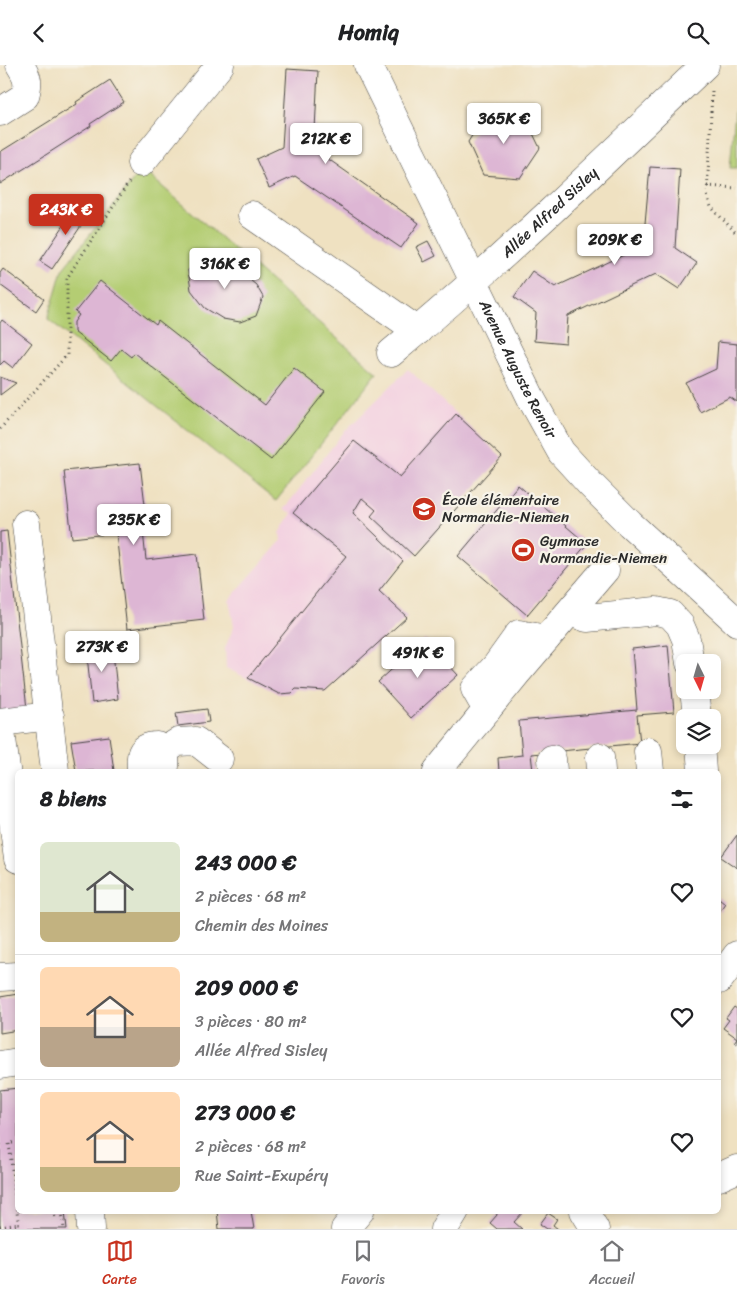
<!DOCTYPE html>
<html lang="fr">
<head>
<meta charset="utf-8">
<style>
  :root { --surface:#fff; --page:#f2f2f2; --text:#202124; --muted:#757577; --line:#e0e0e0; --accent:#c8321e }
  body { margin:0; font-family:Sriracha,sans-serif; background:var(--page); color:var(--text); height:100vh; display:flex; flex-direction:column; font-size:19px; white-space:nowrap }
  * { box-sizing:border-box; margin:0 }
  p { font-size:16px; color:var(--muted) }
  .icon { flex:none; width:28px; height:28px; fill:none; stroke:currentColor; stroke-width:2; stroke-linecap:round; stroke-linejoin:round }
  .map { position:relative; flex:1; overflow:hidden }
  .drawer { position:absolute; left:15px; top:704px; width:706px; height:445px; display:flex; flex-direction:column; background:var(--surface); border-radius:8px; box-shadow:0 2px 8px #0003 }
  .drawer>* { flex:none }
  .needle { width:32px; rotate:175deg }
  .buttons { position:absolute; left:676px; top:589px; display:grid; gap:10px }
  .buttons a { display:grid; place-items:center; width:45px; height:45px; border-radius:8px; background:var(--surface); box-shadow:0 2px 8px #0003; font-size:25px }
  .price { position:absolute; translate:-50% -42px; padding:0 11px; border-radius:5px; background:#fff; color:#222; font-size:16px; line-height:32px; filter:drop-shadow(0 1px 2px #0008) }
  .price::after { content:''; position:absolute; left:50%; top:30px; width:15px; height:11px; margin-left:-8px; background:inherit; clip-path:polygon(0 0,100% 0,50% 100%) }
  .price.current { background:var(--accent); color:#fff }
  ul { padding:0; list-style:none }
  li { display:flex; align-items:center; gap:15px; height:125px; padding:0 25px }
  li+li { border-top:1px solid var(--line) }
  li span { display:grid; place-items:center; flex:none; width:140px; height:100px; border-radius:8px; color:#555 }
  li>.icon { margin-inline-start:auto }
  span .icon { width:60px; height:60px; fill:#fffc; stroke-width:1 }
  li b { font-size:21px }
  h2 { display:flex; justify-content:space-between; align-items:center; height:60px; padding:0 25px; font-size:21px }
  header { display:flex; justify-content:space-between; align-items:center; height:65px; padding:0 25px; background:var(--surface); font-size:22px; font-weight:800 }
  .menu { display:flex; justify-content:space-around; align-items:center; height:70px; border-top:1px solid var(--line); background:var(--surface); font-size:14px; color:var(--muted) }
  .menu a { display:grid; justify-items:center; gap:2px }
  .menu .current { color:var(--accent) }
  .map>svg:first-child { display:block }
</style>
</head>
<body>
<header><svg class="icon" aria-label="back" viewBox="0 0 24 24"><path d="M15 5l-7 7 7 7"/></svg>Homiq<svg class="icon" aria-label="search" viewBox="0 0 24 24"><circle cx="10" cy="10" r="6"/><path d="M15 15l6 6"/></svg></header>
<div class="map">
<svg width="737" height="1164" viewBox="0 0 737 1164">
  <rect width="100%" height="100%" fill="#f7f3e8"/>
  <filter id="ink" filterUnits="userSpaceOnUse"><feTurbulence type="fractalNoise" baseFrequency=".02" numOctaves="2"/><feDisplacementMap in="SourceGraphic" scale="10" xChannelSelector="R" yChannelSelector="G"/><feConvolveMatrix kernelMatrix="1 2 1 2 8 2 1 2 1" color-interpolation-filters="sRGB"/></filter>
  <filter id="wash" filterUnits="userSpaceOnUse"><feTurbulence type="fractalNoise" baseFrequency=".0096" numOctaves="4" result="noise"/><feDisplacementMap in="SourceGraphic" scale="20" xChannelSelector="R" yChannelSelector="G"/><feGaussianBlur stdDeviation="1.12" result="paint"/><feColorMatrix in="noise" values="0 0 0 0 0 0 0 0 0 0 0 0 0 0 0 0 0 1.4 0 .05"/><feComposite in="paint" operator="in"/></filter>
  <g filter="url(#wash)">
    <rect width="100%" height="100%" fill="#efe1c1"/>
    <path fill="#f3cfe0" d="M 408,304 L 502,392 L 414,491 L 403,496 L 379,525 L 407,552 L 325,626 L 296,624 L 292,628 L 279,629 L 226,603 L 225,583 L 234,561 L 229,535 L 281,476 L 280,468 L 292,448 L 283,445 L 343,368 Z"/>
    <g fill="#b4cd73" stroke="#707c4f">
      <path d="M 737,23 L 737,103 L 730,103 Z"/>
      <path d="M 142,104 L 377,308 L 276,436 L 48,254 L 62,205 Z"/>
    </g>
    <g id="blocks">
      <g fill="#ddb6d4">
        <path d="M 287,4 L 318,6 L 314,84 L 419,158 L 401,183 L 295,111 L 269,123 L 256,94 L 282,82 Z"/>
        <path d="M 110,15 L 124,37 L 90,59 L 91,61 L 0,119 L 0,87 L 77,39 L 76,37 Z"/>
        <path d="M 487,46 L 524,50 L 540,83 L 520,113 L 483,110 L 468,77 Z"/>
        <path d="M 650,102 L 680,104 L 675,183 L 697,198 L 679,224 L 656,209 L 568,251 L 566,279 L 534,276 L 536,248 L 514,232 L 532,206 L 555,222 L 643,181 Z"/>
        <path d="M 79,138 L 91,146 L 52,204 L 40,196 Z"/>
        <path d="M 428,176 L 436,191 L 424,197 L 416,182 Z"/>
        <path d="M 214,193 L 229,198 L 256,220 L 263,232 L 256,251 L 240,257 L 223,254 L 205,243 L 191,225 L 188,205 L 198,197 Z"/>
        <path d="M 3,204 L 44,234 L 36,246 L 0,220 L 0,208 Z"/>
        <path d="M 100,216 L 156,260 L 158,256 L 265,340 L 294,303 L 325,327 L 271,395 L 134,288 L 131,292 L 121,284 L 111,296 L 74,267 L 74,257 L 79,250 L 75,247 Z"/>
        <path d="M 2,255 L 32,278 L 13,303 L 4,296 L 0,300 L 0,258 Z"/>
        <path d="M 718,277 L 737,279 L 737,337 L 730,332 L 700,347 L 686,318 L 716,304 Z"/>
        <path d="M 0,312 L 16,318 L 0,330 Z"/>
        <path d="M 456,349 L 502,392 L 414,491 L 371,451 L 376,445 L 362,433 L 353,448 L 403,496 L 379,526 L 407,552 L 325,626 L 296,624 L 292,628 L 279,629 L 248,613 L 346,491 L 293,448 L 354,376 L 400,412 Z"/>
        <path d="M 140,398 L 148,465 L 143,466 L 146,495 L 197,489 L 204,555 L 127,564 L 116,468 L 72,473 L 64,406 Z"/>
        <path d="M 518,420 L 587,479 L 527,550 L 458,491 Z"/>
        <path d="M 7,466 L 27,644 L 0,647 L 0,467 Z"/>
        <path d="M 425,574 L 458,610 L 411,653 L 378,617 Z"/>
        <path d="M 112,578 L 118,634 L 92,638 L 86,581 Z"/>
        <path d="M 668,580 L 674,647 L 637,650 L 640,678 L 531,689 L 533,706 L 499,706 L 498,693 L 522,690 L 519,656 L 637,645 L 632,584 Z"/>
        <path d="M 207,644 L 209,657 L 178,661 L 176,648 Z"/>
        <path d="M 109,671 L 114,706 L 76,706 L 71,676 Z"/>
        <path d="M 737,770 L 737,803 L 721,792 Z"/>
        <path d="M 719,833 L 725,838 L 719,847 Z"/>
        <path d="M 18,929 L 18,965 L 0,968 L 0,932 Z"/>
        <path d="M 734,942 L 737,944 L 737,979 L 734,977 L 737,973 L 723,963 L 729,955 L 726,953 Z"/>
        <path d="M 18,1023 L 18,1146 L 65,1146 L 67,1164 L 0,1164 L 0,1025 Z"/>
        <path d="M 217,1146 L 251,1146 L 254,1164 L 219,1164 Z"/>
        <path d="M 496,1146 L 524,1146 L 514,1157 L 522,1164 L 497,1164 L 490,1158 L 497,1150 Z"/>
        <path d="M 548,1148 L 557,1154 L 553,1160 L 558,1164 L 547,1164 L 540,1159 Z"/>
      </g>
    </g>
  </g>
  <g filter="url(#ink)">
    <use href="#blocks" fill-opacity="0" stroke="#484642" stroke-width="1"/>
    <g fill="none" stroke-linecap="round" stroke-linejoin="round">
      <g stroke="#484642" stroke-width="29">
        <g id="minor">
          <path id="s1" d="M 368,0 L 532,335 L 561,387 L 591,420 L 630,459 L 737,557"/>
          <path d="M 0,47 L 25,31 C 29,17 28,13 20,0"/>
          <path d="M 141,98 L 220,0"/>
          <path d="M 252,150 L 418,266"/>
          <path id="s2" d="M 391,288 C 500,197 602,99 705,0"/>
          <path d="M 26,459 L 55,706"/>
          <path d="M 570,547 L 587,553 L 656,546 L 670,549 L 680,560 L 686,574 L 690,598"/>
          <path d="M 694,625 L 697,652"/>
          <path d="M 487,645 L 475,624 L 496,601 L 519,569 L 546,574"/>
          <path d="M 0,657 L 50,651"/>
          <path d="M 0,659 L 18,794"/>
          <path d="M 700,680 L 702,706"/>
          <path d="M 164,686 L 178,677 L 196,676 L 219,694"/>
          <path d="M 648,686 L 650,706"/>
          <path d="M 600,692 L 601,706"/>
          <path d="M 552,694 L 553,706"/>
          <path d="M 141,706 C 140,692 139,681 157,681 C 166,688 167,695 164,706"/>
          <path d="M 437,706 L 517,608 L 605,505"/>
          <path d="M 0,912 L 18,911"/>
          <path d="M 719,915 L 737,890"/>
          <path d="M 0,1000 L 18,997"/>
          <path d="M 719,1112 L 737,1104"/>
          <path d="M 90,1146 L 91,1164"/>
          <path d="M 584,1146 L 595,1164"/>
          <path d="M 345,1164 L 360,1146"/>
          <path d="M 444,1164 L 455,1146"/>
        </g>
      </g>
      <g stroke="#484642" stroke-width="3" stroke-dasharray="1 4" stroke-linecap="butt">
        <path d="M 712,26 L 707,130 L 711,142 L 737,169"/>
        <path d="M 707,121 L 737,123"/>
        <path d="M 0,364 L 67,290 L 67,213 L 129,117"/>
        <path d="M 18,1078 L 9,1078 L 19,1164"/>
        <path d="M 54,1146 L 55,1155"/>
        <path d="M 62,1146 L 64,1164"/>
        <path d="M 0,1162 L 19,1159"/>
      </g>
      <use href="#minor" stroke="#fff" stroke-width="28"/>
    </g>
  </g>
  <defs>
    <g id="school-disc" transform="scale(1.25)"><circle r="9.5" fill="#c8321e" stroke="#f7f3e8"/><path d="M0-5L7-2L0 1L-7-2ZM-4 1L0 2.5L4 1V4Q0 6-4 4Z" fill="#fff"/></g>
    <g id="stadium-disc" transform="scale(1.25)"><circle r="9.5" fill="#c8321e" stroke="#f7f3e8"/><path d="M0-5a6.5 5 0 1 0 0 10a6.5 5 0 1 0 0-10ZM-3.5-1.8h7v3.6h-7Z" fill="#fff"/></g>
  </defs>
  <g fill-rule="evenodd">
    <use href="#school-disc" x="424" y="444"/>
    <use href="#stadium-disc" x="523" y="485"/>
  </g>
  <g text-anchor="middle" stroke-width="4.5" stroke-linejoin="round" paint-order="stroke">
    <g font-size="15" fill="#2b2b2b" stroke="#f7f3e8">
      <text dy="5" stroke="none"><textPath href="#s2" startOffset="212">Allée Alfred Sisley</textPath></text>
      <text dy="5" stroke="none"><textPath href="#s1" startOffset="339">Avenue Auguste Renoir</textPath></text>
    </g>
    <g font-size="15" fill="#2b2b2b" stroke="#f7f3e8" text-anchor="start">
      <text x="442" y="440">École élémentaire<tspan x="442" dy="17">Normandie-Niemen</tspan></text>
      <text x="540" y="481">Gymnase<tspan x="540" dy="17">Normandie-Niemen</tspan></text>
    </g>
  </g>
</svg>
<div class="buttons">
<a><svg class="needle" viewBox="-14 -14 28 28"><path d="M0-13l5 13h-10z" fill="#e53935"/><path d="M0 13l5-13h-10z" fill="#757577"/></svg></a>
<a><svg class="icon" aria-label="layers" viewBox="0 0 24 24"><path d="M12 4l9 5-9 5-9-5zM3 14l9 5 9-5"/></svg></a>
</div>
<b class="price" style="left:504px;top:80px">365K €</b>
<b class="price" style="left:326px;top:100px">212K €</b>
<b class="price current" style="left:66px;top:171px">243K €</b>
<b class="price" style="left:615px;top:201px">209K €</b>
<b class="price" style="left:225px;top:225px">316K €</b>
<b class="price" style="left:134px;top:481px">235K €</b>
<b class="price" style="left:102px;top:608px">273K €</b>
<b class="price" style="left:418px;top:614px">491K €</b>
<section class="drawer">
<h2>8 biens<svg class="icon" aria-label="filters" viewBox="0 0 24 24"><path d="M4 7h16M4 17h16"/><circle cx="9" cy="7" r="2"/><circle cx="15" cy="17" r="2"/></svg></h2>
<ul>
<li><span style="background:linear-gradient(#dfe7d0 70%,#c2b280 0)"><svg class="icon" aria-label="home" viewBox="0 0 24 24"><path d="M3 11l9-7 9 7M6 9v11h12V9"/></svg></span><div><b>243 000 €</b><p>2 pièces · 68 m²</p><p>Chemin des Moines</p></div><svg class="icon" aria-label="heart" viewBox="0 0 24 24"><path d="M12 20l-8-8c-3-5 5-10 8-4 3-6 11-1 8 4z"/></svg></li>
<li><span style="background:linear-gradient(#ffd9b3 60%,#b9a48a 0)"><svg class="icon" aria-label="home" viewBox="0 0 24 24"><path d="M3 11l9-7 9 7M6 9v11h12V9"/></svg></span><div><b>209 000 €</b><p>3 pièces · 80 m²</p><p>Allée Alfred Sisley</p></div><svg class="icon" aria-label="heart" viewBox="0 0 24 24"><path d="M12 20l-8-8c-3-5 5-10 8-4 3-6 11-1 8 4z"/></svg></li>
<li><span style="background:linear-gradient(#ffd9b3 75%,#c2b280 0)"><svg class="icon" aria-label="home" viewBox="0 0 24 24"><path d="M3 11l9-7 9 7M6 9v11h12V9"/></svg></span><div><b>273 000 €</b><p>2 pièces · 68 m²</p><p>Rue Saint-Exupéry</p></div><svg class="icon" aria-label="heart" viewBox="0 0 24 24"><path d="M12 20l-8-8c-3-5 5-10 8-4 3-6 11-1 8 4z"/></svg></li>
</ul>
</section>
</div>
<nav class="menu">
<a class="current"><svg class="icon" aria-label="map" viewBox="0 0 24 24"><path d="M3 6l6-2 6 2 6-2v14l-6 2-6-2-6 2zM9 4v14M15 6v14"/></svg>Carte</a>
<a><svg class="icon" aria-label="saved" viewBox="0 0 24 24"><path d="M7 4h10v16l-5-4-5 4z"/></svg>Favoris</a>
<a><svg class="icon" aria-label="home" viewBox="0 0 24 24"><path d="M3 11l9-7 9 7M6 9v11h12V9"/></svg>Accueil</a>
</nav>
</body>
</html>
